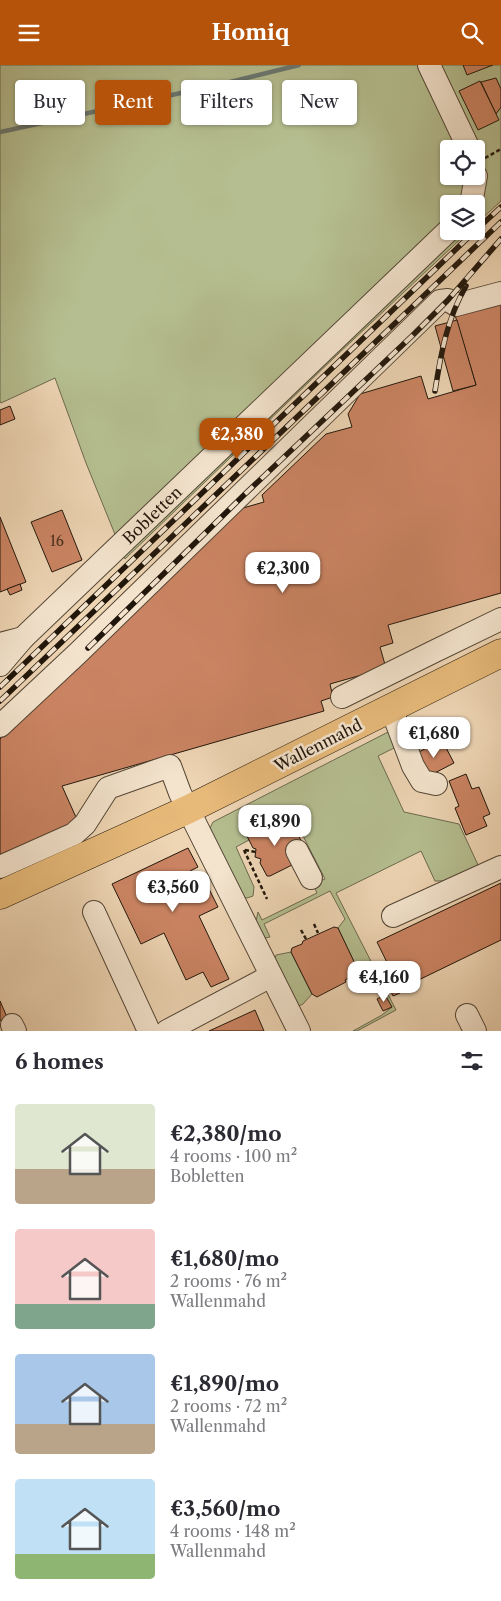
<!DOCTYPE html>
<html lang="en">
<head>
<meta charset="utf-8">
<style>
  :root { --surface:#fff; --page:#f2f2f3; --text:#2b2b33; --muted:#7c7c81; --accent:#b45309 }
  body { margin:0; font-family:"Libre Caslon Text",serif; background:var(--page); color:var(--text); height:100vh; display:flex; flex-direction:column; font-size:19px; white-space:nowrap }
  * { box-sizing:border-box; margin:0 }
  p { font-size:16px; color:var(--muted) }
  .icon { flex:none; width:28px; height:28px; fill:none; stroke:currentColor; stroke-width:2; stroke-linecap:round; stroke-linejoin:round }
  .map { position:relative; height:966px; overflow:hidden }
  .side { display:flex; flex-direction:column; background:var(--surface); flex:1 }
  .side>* { flex:none }
  .guide { position:absolute; left:15px; top:15px; width:471px; height:45px; display:flex; gap:10px }
  .fabs { position:absolute; left:440px; top:75px; display:grid; gap:10px }
  .fabs a { display:grid; place-items:center; width:45px; height:45px; border-radius:5px; background:var(--surface); box-shadow:0 1px 4px #0004; font-size:25px }
  .price { position:absolute; translate:-50% -42px; padding:0 11px; border-radius:10px; background:#fff; color:#222; font-size:16px; line-height:32px; filter:drop-shadow(0 1px 2px #0008) }
  .price::after { content:''; position:absolute; left:50%; top:30px; width:15px; height:11px; margin-left:-8px; background:inherit; clip-path:polygon(0 0,100% 0,50% 100%) }
  .price.current { background:var(--accent); color:#fff }
  ul { padding:0; list-style:none }
  li { display:flex; align-items:center; gap:15px; height:125px; padding:0 15px }
  li span { display:grid; place-items:center; flex:none; width:140px; height:100px; border-radius:5px; color:#555 }
  li>.icon { margin-inline-start:auto }
  span .icon { width:60px; height:60px; fill:#fffc; stroke-width:1 }
  li b { font-size:21px }
  h2 { display:flex; justify-content:space-between; align-items:center; height:60px; padding:0 15px; font-size:21px }
  .pill { padding:0 18px; border-radius:5px; background:var(--surface); box-shadow:0 1px 4px #0004; font-size:18px; line-height:45px }
  .pill.current { background:var(--accent); color:#fff }
  header { display:flex; justify-content:space-between; align-items:center; height:65px; padding:0 15px; background:var(--accent); color:#fff; font-size:22px; font-weight:800 }
  .map>svg:first-child { display:block }
</style>
</head>
<body>
<header><svg class="icon" aria-label="menu" viewBox="0 0 24 24"><path d="M4 6h16M4 12h16M4 18h16"/></svg>Homiq<svg class="icon" aria-label="search" viewBox="0 0 24 24"><circle cx="10" cy="10" r="6"/><path d="M15 15l6 6"/></svg></header>
<div class="map">
<svg width="501" height="966" viewBox="0 0 501 966">
  <rect width="100%" height="100%" fill="#eed5b4"/>
  <filter id="stains"><feTurbulence type="fractalNoise" baseFrequency=".004" numOctaves="4"/><feColorMatrix values="0 0 0 0 .2 0 0 0 0 .09 0 0 0 0 .02 0 0 0 .5 -.17"/></filter>
  <radialGradient id="worn" r=".72"><stop offset=".6" stop-color="#630" stop-opacity="0"/><stop offset="1" stop-color="#630" stop-opacity=".3"/></radialGradient>
  <g fill="#b5be90" stroke="#6b6a4e" fill-rule="evenodd">
    <path d="M 0,0 L 501,0 L 501,136 L 476,159 L 476,139 L 449,139 L 449,166 L 469,166 L 337,290 L 125,494 L 86,398 L 55,313 L 1,338 L 0,337 ZM 449,84 L 476,84 L 476,111 L 449,111 Z"/>
    <path d="M 390,666 L 398,681 L 378,691 L 404,747 L 459,759 L 479,802 L 446,816 L 435,816 L 421,786 L 336,828 L 396,945 L 357,966 L 353,966 L 382,950 L 392,942 L 368,902 L 358,905 L 338,863 L 345,854 L 330,826 L 264,859 L 270,872 L 265,873 L 256,856 L 258,847 L 262,855 L 317,828 L 313,819 L 325,814 L 298,761 L 290,762 L 281,766 L 272,755 L 248,768 L 247,771 L 249,775 L 236,782 L 254,822 L 253,831 L 247,833 L 243,832 L 210,763 L 213,757 Z"/>
    <path d="M 291,887 L 312,929 L 303,939 L 299,941 L 275,894 L 276,890 Z"/>
  </g>
  <g fill="none" stroke-linecap="round" stroke-linejoin="round">
    <path stroke="#6a7770" stroke-width="4.5" d="M 0,67 L 218,20 L 299,0"/>
  </g>
  <g fill="#cb8463" stroke="#21160b">
    <path d="M 463,0 L 493,0 L 467,10 Z"/>
    <path d="M 496,13 L 501,24 L 501,42 L 496,49 L 481,17 Z"/>
    <path d="M 480,16 L 499,55 L 478,65 L 459,26 Z"/>
    <path d="M 501,237 L 501,528 L 388,560 L 393,578 L 380,582 L 386,603 L 330,619 L 333,632 L 321,636 L 324,646 L 62,721 L 79,759 L 0,798 L 0,674 L 243,443 L 264,437 L 262,430 L 326,369 L 352,362 L 348,349 L 360,329 L 421,311 L 428,334 L 476,320 L 455,250 Z"/>
    <path d="M 457,255 L 476,320 L 453,326 L 435,261 Z"/>
    <path d="M 10,341 L 15,354 L 0,360 L 0,345 Z"/>
    <path d="M 62,445 L 82,495 L 52,507 L 31,457 Z"/>
    <path d="M 0,452 L 26,517 L 0,527 Z"/>
    <path d="M 20,519 L 22,525 L 10,530 L 7,524 Z"/>
    <path d="M 442,675 L 454,698 L 427,712 L 415,689 Z"/>
    <path d="M 466,709 L 472,724 L 479,722 L 490,749 L 483,752 L 487,761 L 466,770 L 455,743 L 459,741 L 449,716 Z"/>
    <path d="M 273,755 L 276,756 L 281,766 L 291,762 L 294,763 L 302,777 L 294,799 L 270,811 L 267,811 L 260,798 L 261,794 L 255,792 L 256,784 L 253,783 L 247,771 L 248,768 Z"/>
    <path d="M 188,783 L 198,802 L 190,806 L 200,826 L 208,822 L 218,842 L 199,851 L 229,914 L 211,922 L 203,907 L 186,915 L 164,868 L 141,879 L 112,819 Z"/>
    <path d="M 501,818 L 501,875 L 400,924 L 377,877 Z"/>
    <path d="M 334,862 L 338,863 L 358,905 L 357,909 L 345,915 L 346,917 L 317,932 L 312,929 L 291,887 L 292,883 L 302,879 L 303,876 Z"/>
    <path d="M 390,909 L 400,928 L 393,931 L 384,912 Z"/>
    <path d="M 385,930 L 392,942 L 383,946 L 377,934 Z"/>
    <path d="M 0,936 L 7,952 L 0,956 Z"/>
    <path d="M 255,945 L 264,966 L 209,966 Z"/>
  </g>
  <g fill="none" stroke-linecap="round" stroke-linejoin="round">
    <g stroke="#544635" stroke-width="24">
      <g id="minor">
        <path d="M 429,0 L 469,84"/>
        <path d="M 471,139 L 476,111"/>
        <path d="M 0,579 L 23,573 L 449,165"/>
        <path d="M 0,600 L 23,573"/>
        <path d="M 342,632 L 435,586 L 501,554"/>
        <path d="M 391,643 L 413,701 L 422,716 L 436,719"/>
        <path d="M 0,661 L 78,588 L 440,236 L 448,235 L 456,240 L 501,228"/>
        <path d="M 297,786 L 311,813"/>
        <path d="M 0,802 L 74,769 L 85,759 L 108,723 L 170,701 L 180,728 L 299,966"/>
        <path d="M 94,847 L 149,966"/>
        <path d="M 393,851 L 501,802"/>
        <path d="M 467,950 L 475,966"/>
        <path d="M 12,960 L 15,966"/>
        <path d="M 167,966 L 271,911"/>
      </g>
    </g>
    <g stroke="#21160b" stroke-width="29">
      <path id="major" d="M 0,830 L 189,744 L 501,588"/>
    </g>
    <g stroke="#21160b" stroke-width="2.5" stroke-dasharray="4 2.5" stroke-linecap="butt">
      <path d="M 485,93 L 501,84"/>
      <path d="M 244,785 L 267,834"/>
      <path d="M 245,785 L 256,787"/>
      <path d="M 314,859 L 318,868"/>
      <path d="M 301,865 L 306,874"/>
    </g>
    <use href="#minor" stroke="#f4e4ce" stroke-width="22"/>
    <use href="#major" stroke="#e7ba7a" stroke-width="28"/>
    <g stroke="#21160b" stroke-width="5.5">
      <g id="rail">
        <path d="M 476,165 L 501,142"/>
        <path d="M 435,326 C 441,288 447,254 466,221"/>
        <path d="M 88,583 L 244,430 L 412,271 L 448,235 L 501,174"/>
        <path d="M 0,622 L 475,166"/>
        <path d="M 0,636 L 501,157"/>
      </g>
    </g>
    <use href="#rail" stroke="#f4e4ce" stroke-width="4" stroke-dasharray="11" stroke-linecap="butt"/>
  </g>
  <g text-anchor="middle" stroke-width="5" stroke-linejoin="round" paint-order="stroke">
    <g font-size="14" fill="#4c3221">
      <text x="57" y="481">16</text>
    </g>
    <g font-size="16" fill="#21160b" stroke="#f4e4ce">
      <text transform="translate(152 450) rotate(-44)" y="6">Bobletten</text>
      <text transform="translate(318 680) rotate(-27)" y="6">Wallenmahd</text>
    </g>
  </g>
  <rect width="100%" height="100%" filter="url(#stains)"/>
  <rect width="100%" height="100%" fill="url(#worn)"/>
</svg>
<div class="fabs">
<a><svg class="icon" aria-label="locate" viewBox="0 0 24 24"><circle cx="12" cy="12" r="6"/><path d="M12 2v4M12 18v4M2 12h4M18 12h4"/></svg></a>
<a><svg class="icon" aria-label="layers" viewBox="0 0 24 24"><path d="M12 4l9 5-9 5-9-5zM3 14l9 5 9-5"/></svg></a>
</div>
<b class="price current" style="left:237px;top:395px">€2,380</b>
<b class="price" style="left:283px;top:529px">€2,300</b>
<b class="price" style="left:434px;top:694px">€1,680</b>
<b class="price" style="left:275px;top:782px">€1,890</b>
<b class="price" style="left:173px;top:848px">€3,560</b>
<b class="price" style="left:384px;top:938px">€4,160</b>
<div class="guide">
<a class="pill">Buy</a>
<a class="pill current">Rent</a>
<a class="pill">Filters</a>
<a class="pill">New</a>
</div>
</div>
<section class="side">
<h2>6 homes<svg class="icon" aria-label="filters" viewBox="0 0 24 24"><path d="M4 7h16M4 17h16"/><circle cx="9" cy="7" r="2"/><circle cx="15" cy="17" r="2"/></svg></h2>
<ul>
<li><span style="background:linear-gradient(#dfe7d0 65%,#b9a48a 0)"><svg class="icon" aria-label="home" viewBox="0 0 24 24"><path d="M3 11l9-7 9 7M6 9v11h12V9"/></svg></span><div><b>€2,380/mo</b><p>4 rooms · 100 m²</p><p>Bobletten</p></div></li>
<li><span style="background:linear-gradient(#f6c9c9 75%,#7fa58c 0)"><svg class="icon" aria-label="home" viewBox="0 0 24 24"><path d="M3 11l9-7 9 7M6 9v11h12V9"/></svg></span><div><b>€1,680/mo</b><p>2 rooms · 76 m²</p><p>Wallenmahd</p></div></li>
<li><span style="background:linear-gradient(#a9c7e8 70%,#b9a48a 0)"><svg class="icon" aria-label="home" viewBox="0 0 24 24"><path d="M3 11l9-7 9 7M6 9v11h12V9"/></svg></span><div><b>€1,890/mo</b><p>2 rooms · 72 m²</p><p>Wallenmahd</p></div></li>
<li><span style="background:linear-gradient(#bfe0f5 75%,#8fb573 0)"><svg class="icon" aria-label="home" viewBox="0 0 24 24"><path d="M3 11l9-7 9 7M6 9v11h12V9"/></svg></span><div><b>€3,560/mo</b><p>4 rooms · 148 m²</p><p>Wallenmahd</p></div></li>
</ul>
</section>
</body>
</html>
